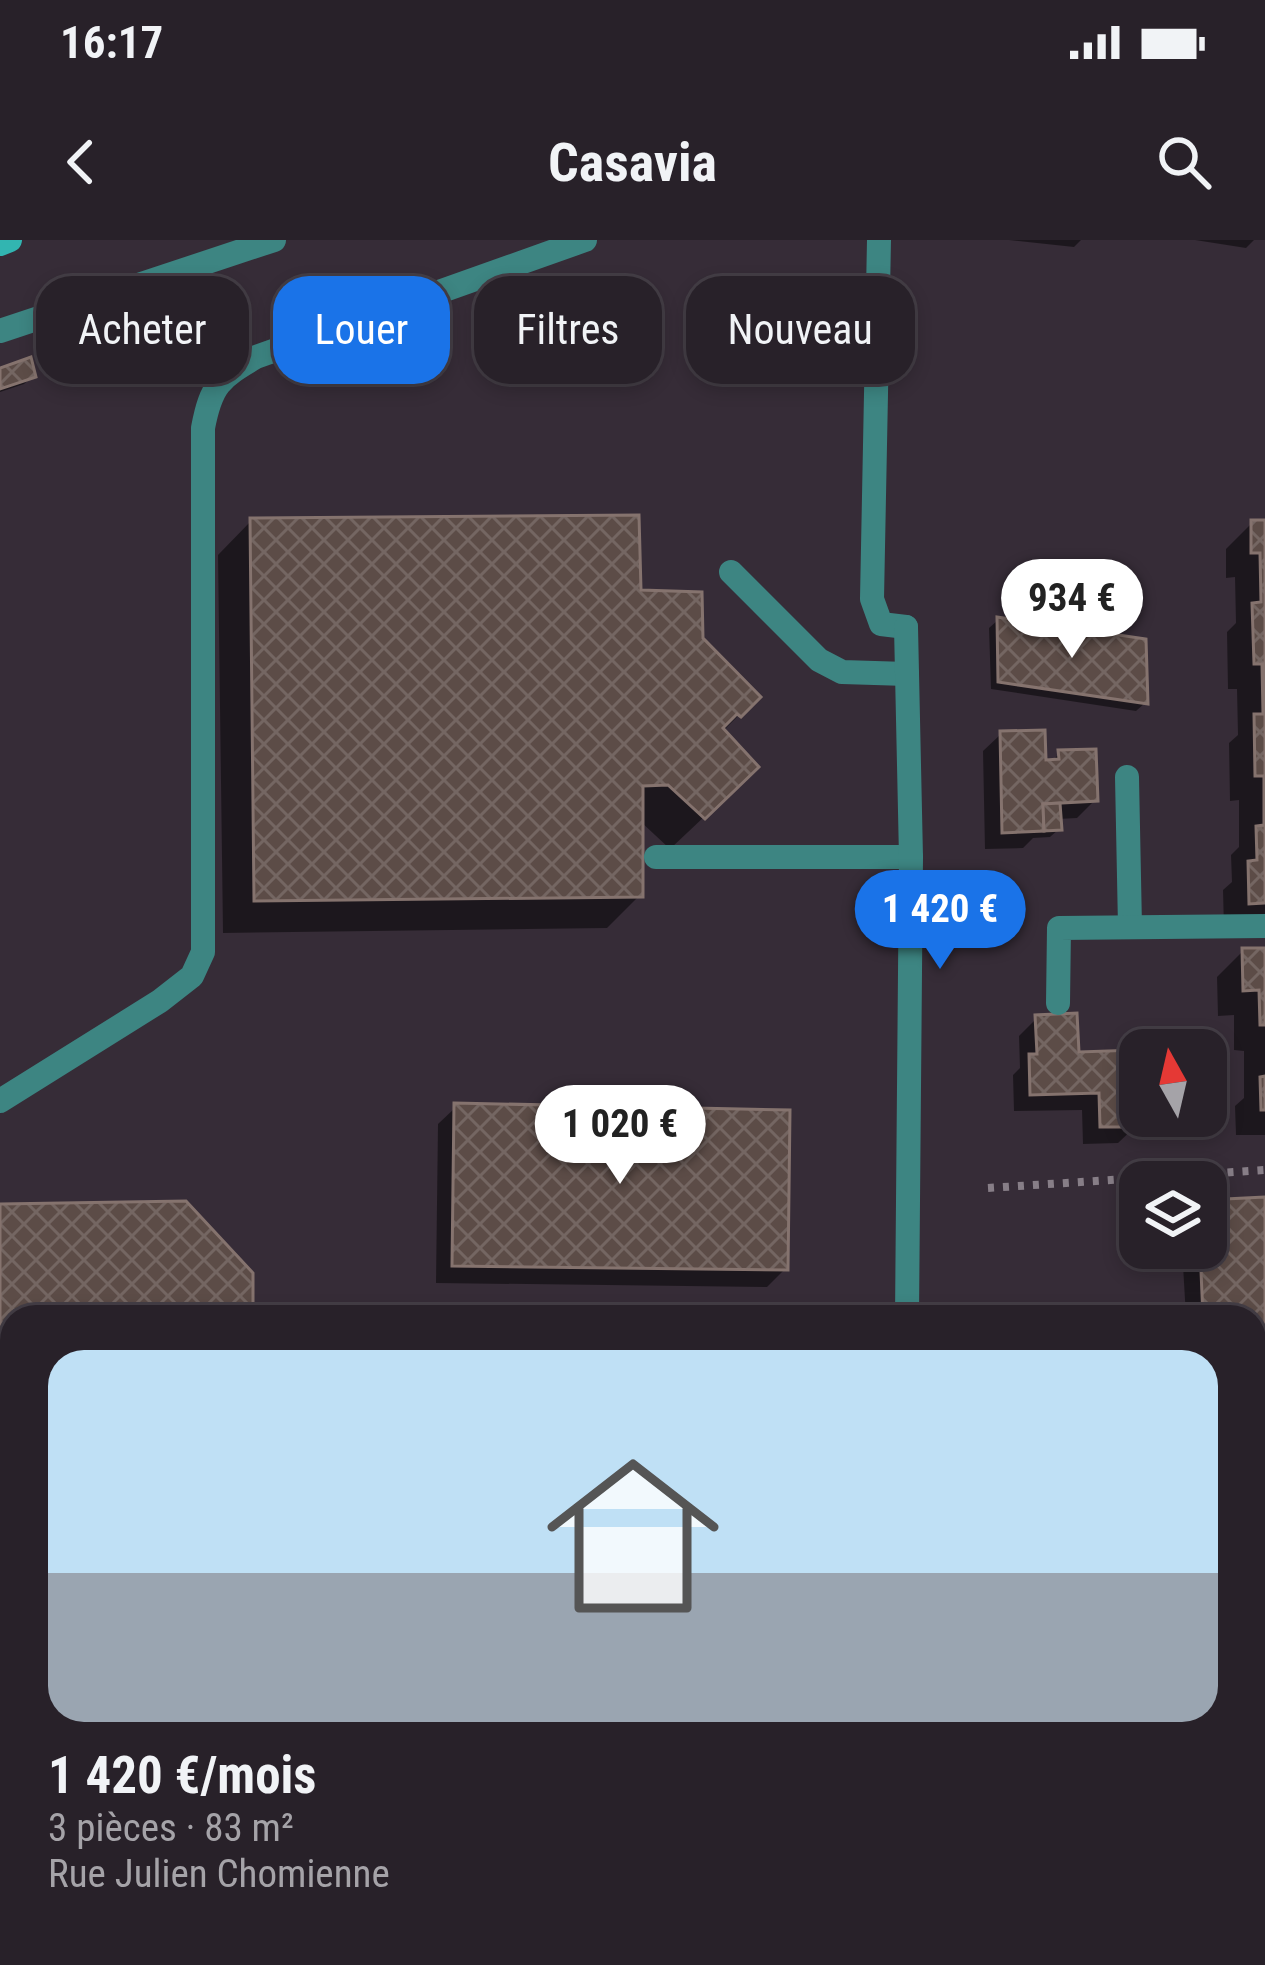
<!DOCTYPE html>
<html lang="fr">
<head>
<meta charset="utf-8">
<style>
  :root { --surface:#282129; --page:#342e35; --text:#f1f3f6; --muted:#a5a3a8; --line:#443e46; --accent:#1a73e8 }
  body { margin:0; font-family:"Roboto Condensed",sans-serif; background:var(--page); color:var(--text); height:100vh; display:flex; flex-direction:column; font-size:45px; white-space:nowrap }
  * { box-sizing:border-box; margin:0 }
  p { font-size:39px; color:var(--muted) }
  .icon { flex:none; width:66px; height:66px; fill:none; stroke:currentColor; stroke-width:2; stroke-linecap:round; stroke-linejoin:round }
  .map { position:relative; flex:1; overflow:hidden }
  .drawer { position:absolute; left:0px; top:1065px; width:1266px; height:660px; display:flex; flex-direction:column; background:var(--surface); border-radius:36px 36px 0 0; box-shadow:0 6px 18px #0003,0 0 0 3px var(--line) }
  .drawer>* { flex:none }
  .hud { position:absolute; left:36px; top:36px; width:1194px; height:108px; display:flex; gap:24px }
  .needle { width:78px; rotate:352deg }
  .tools { position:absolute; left:1119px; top:789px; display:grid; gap:24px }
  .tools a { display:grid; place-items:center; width:108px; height:108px; border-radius:24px; background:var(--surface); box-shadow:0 6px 18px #0003,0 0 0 3px var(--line); font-size:60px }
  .price { position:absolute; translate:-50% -102px; padding:0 27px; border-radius:42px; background:#fff; color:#222; font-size:39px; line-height:78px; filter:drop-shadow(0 3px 6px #0008) }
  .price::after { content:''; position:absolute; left:50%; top:72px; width:36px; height:27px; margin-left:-18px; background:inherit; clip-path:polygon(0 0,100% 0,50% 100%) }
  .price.on { background:var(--accent); color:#fff }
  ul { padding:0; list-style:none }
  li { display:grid; align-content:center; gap:24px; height:636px; padding:0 48px }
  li+li { border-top:3px solid var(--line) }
  li span { display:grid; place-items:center; height:372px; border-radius:36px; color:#555 }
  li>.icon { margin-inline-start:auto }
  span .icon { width:216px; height:216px; fill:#fffc; stroke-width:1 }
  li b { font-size:51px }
  .pill { padding:0 42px; border-radius:36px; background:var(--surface); box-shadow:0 6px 18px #0003,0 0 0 3px var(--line); font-size:42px; line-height:108px }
  .pill.on { background:var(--accent); color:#fff }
  .status { display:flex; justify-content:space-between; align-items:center; height:84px; padding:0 60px; background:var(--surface); direction:ltr }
  .status svg { height:33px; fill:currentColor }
  header { display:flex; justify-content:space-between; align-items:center; height:156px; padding:0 48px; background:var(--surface); font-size:54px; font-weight:700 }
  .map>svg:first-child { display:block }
</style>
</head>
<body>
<div class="status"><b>16:17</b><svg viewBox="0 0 49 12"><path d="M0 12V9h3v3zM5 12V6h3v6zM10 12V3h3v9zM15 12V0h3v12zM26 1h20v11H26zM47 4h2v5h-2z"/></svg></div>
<header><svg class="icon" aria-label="back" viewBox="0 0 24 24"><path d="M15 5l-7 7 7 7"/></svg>Casavia<svg class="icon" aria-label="search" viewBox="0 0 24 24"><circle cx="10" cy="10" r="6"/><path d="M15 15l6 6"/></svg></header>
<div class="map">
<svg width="1265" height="1725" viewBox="0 0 1265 1725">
  <defs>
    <pattern id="building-cross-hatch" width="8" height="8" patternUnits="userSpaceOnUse" patternTransform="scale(3)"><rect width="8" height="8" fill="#5c4c47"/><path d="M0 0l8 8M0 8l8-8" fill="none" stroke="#746662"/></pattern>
  </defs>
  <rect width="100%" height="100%" fill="#362c37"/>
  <g fill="#0007">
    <path d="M 1009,0 L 1081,0 L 1074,7 Z"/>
    <path d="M 1195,0 L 1254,0 L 1246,8 Z"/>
    <path d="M 0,131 L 33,136 L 24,144 L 0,152 Z"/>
    <path d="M 251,281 L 638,353 L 700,400 L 757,457 L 722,492 L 722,560 L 670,609 L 640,581 L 640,655 L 607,688 L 223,693 L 218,315 Z"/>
    <path d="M 1252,283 L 1265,283 L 1265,688 L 1224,689 L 1223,650 L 1232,642 L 1231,615 L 1239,607 L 1239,560 L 1230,561 L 1229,503 L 1238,495 L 1237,449 L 1228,449 L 1227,392 L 1236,383 L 1235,337 L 1226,338 L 1226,309 Z"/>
    <path d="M 998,380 L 1145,463 L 1136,471 L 991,449 L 989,388 Z"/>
    <path d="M 1001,494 L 1043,523 L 1051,522 L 1060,513 L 1095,560 L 1077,578 L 1058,579 L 1059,589 L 1050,597 L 1033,598 L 1023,608 L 985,609 L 983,511 Z"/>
    <path d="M 1243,711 L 1265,711 L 1265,895 L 1236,895 L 1235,866 L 1244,858 L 1244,811 L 1234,810 L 1234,775 L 1218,776 L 1217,737 Z"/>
    <path d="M 1037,778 L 1136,886 L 1118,903 L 1083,904 L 1082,870 L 1014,871 L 1013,835 L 1020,828 L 1019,796 Z"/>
    <path d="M 456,867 L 785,1029 L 767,1047 L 436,1043 L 438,884 Z"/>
    <path d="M 1265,960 L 1265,1526 L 1254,1525 L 1254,1077 L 1186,1077 L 1182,1008 L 1206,1008 L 1206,963 Z"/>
    <path d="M 0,967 L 250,1077 L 12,1077 L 12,1168 L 0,1168 Z"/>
    <rect x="0" y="1227" width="12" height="331"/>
  </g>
  <g fill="url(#building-cross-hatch)" stroke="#85736e" stroke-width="3">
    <path d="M 31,117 L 36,137 L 0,149 L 0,128 Z"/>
    <path d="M 639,275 L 641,350 L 702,352 L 703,398 L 761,457 L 741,477 L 737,474 L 723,488 L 759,527 L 705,579 L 668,545 L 643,546 L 643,657 L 254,661 L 250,278 Z"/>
    <path d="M 1251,280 L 1265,280 L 1265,663 L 1249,664 L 1248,621 L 1257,620 L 1256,586 L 1264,585 L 1264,536 L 1255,536 L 1254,474 L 1263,474 L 1262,424 L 1254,424 L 1252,363 L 1261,362 L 1260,313 L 1251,313 Z"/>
    <path d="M 997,377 L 1146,399 L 1148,464 L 998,442 Z"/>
    <path d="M 1045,490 L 1046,520 L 1059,519 L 1058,510 L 1096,509 L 1098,561 L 1043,564 L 1044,591 L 1002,593 L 1000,491 Z"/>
    <path d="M 1060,563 L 1062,590 L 1044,591 L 1043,564 Z"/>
    <path d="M 1242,708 L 1265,708 L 1265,785 L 1260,785 L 1259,750 L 1243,751 Z"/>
    <path d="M 1077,773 L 1079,812 L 1136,810 L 1139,887 L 1100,887 L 1099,853 L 1030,855 L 1029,814 L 1037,814 L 1035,775 Z"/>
    <path d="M 1265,836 L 1265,870 L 1261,870 L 1260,837 Z"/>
    <path d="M 454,863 L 790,870 L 788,1030 L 452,1026 Z"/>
    <path d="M 1265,957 L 1265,1509 L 1254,1508 L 1254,1077 L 1203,1077 L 1200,1008 L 1206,1008 L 1206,960 Z"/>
    <path d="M 186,961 L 253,1033 L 253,1077 L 12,1077 L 12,1136 L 0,1137 L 0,964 Z"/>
    <rect x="0" y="1224" width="12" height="303"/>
  </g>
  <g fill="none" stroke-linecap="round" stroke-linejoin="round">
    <path stroke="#877e87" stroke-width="8" stroke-dasharray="6 9" stroke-linecap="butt" d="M 988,948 L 1265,930"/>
    <g stroke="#3d8582" stroke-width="24">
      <path d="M 879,0 L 872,359 L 881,384 L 906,387"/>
      <path d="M 731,332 L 819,420 L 842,432 L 907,434"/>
      <path d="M 1127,537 L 1130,687"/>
      <path d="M 656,617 L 911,617"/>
      <path d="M 1058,763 L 1059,688 L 1265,686"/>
      <path d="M 0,861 L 160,761 L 192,736 L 203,712 L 203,188 C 211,145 220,138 256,117 L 585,0"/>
    </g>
    <g stroke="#3d8582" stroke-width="24">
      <path d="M 0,91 L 274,0"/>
      <path d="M 906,387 L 911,617 L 907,1077"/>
      <path d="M 902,1725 L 902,1713"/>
    </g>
    <path stroke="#32b5b1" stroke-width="24" d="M 0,4 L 10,0"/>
  </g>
</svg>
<div class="tools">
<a><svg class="needle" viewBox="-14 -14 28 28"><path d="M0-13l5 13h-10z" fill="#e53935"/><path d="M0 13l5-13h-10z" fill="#a5a3a8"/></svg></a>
<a><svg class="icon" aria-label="layers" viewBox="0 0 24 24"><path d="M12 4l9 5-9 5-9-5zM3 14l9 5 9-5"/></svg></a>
</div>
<b class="price" style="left:1072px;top:421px">934 €</b>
<b class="price on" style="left:940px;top:732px">1 420 €</b>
<b class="price" style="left:620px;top:947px">1 020 €</b>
<div class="hud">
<a class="pill">Acheter</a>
<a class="pill on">Louer</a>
<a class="pill">Filtres</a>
<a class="pill">Nouveau</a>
</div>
<section class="drawer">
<ul>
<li><span style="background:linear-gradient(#bfe0f5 60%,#9aa5b1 0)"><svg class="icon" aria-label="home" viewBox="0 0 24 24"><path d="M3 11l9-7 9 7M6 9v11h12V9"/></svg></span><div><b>1 420 €/mois</b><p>3 pièces · 83 m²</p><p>Rue Julien Chomienne</p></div></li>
</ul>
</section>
</div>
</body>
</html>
